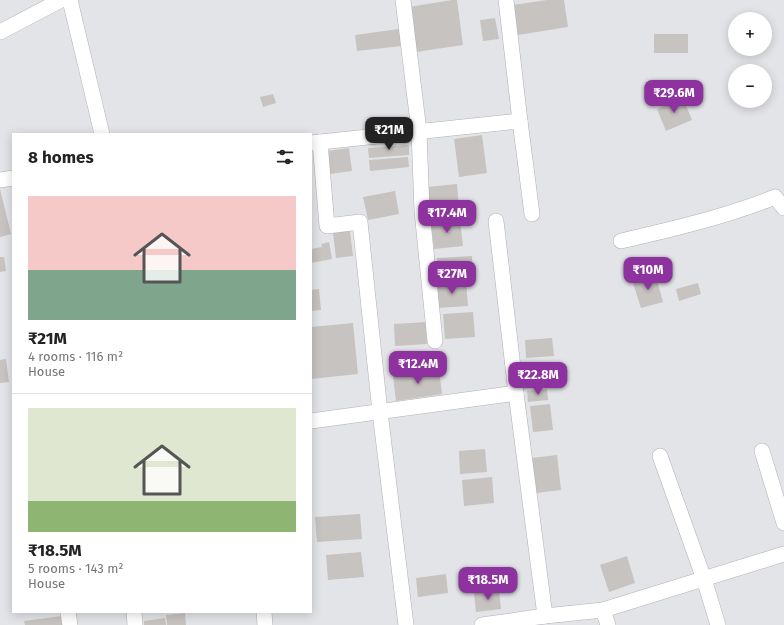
<!DOCTYPE html>
<html lang="en">
<head>
<meta charset="utf-8">
<style>
  :root { --surface:#fff; --page:#f6f6f6; --text:#222; --muted:#767676; --line:#e0e0e0; --accent:#8d329e }
  body { margin:0; font-family:"Fira Sans",sans-serif; background:var(--page); color:var(--text); height:100vh; display:flex; flex-direction:column; font-size:15px; white-space:nowrap }
  * { box-sizing:border-box; margin:0 }
  p { font-size:13px; color:var(--muted) }
  .icon { flex:none; width:22px; height:22px; fill:none; stroke:currentColor; stroke-width:2; stroke-linecap:round; stroke-linejoin:round }
  .map { position:relative; flex:1; overflow:hidden }
  .details { position:absolute; left:12px; top:133px; width:300px; height:480px; display:flex; flex-direction:column; background:var(--surface); border-radius:0px; box-shadow:0 2px 10px #0003 }
  .details>* { flex:none }
  .tools { position:absolute; left:728px; top:12px; display:grid; gap:8px }
  .tools a { display:grid; place-items:center; width:44px; height:44px; border-radius:50%; background:var(--surface); box-shadow:0 2px 10px #0003; font-size:20px }
  .price { position:absolute; translate:-50% -34px; padding:0 9px; border-radius:8px; background:var(--accent); color:#fff; font-size:13px; line-height:26px; filter:drop-shadow(0 1px 2px #0008) }
  .price::after { content:''; position:absolute; left:50%; top:24px; width:12px; height:9px; margin-left:-6px; background:inherit; clip-path:polygon(0 0,100% 0,50% 100%) }
  .price.active { background:#222; color:#fff }
  ul { padding:0; list-style:none }
  li { display:grid; align-content:center; gap:8px; height:212px; padding:0 16px }
  li+li { border-top:1px solid var(--line) }
  li span { display:grid; place-items:center; height:124px; border-radius:0px; color:#555 }
  li>.icon { margin-inline-start:auto }
  span .icon { width:72px; height:72px; fill:#fffc; stroke-width:1 }
  li b { font-size:17px }
  h2 { display:flex; justify-content:space-between; align-items:center; height:48px; padding:0 16px; font-size:17px }
  .map>svg:first-child { display:block }
</style>
</head>
<body>
<div class="map">
<svg width="784" height="625" viewBox="0 0 784 625">
  <rect width="100%" height="100%" fill="#e3e4e7"/>
  <g fill="#c6c3c1">
    <path d="M 452,0 L 457,0 L 463,45 L 416,52 L 409,7 Z"/>
    <path d="M 547,0 L 564,0 L 568,27 L 518,35 L 513,5 Z"/>
    <path d="M 495,18 L 499,39 L 483,41 L 480,20 Z"/>
    <path d="M 399,29 L 401,46 L 357,51 L 355,35 Z"/>
    <rect x="654" y="34" width="34" height="19"/>
    <path d="M 273,94 L 276,103 L 263,107 L 260,97 Z"/>
    <path d="M 683,98 L 692,120 L 666,131 L 657,109 Z"/>
    <path d="M 482,135 L 487,173 L 459,177 L 454,139 Z"/>
    <path d="M 409,145 L 409,155 L 369,158 L 368,148 Z"/>
    <path d="M 349,148 L 352,171 L 330,174 L 327,151 Z"/>
    <path d="M 408,157 L 409,167 L 370,171 L 369,160 Z"/>
    <path d="M 457,184 L 459,209 L 429,211 L 427,187 Z"/>
    <path d="M 0,189 L 11,234 L 0,237 Z"/>
    <path d="M 395,191 L 399,214 L 368,220 L 363,197 Z"/>
    <path d="M 460,220 L 463,246 L 434,249 L 431,223 Z"/>
    <path d="M 350,231 L 353,256 L 336,258 L 333,233 Z"/>
    <path d="M 329,242 L 332,259 L 311,263 L 311,249 L 322,247 L 321,244 Z"/>
    <path d="M 472,256 L 473,279 L 438,280 L 437,258 Z"/>
    <path d="M 0,257 L 4,257 L 6,271 L 0,272 Z"/>
    <path d="M 655,273 L 663,302 L 641,308 L 632,280 Z"/>
    <path d="M 466,282 L 468,306 L 437,308 L 436,285 Z"/>
    <path d="M 698,283 L 701,294 L 679,301 L 676,289 Z"/>
    <path d="M 319,289 L 321,310 L 311,311 L 311,290 Z"/>
    <path d="M 473,312 L 475,337 L 445,339 L 443,314 Z"/>
    <path d="M 426,322 L 427,344 L 395,346 L 394,324 Z"/>
    <path d="M 353,323 L 358,374 L 311,379 L 311,327 Z"/>
    <path d="M 552,338 L 554,356 L 526,358 L 525,340 Z"/>
    <path d="M 6,359 L 9,382 L 0,383 L 0,360 Z"/>
    <path d="M 439,369 L 442,394 L 396,401 L 393,376 Z"/>
    <path d="M 547,389 L 548,400 L 528,402 L 527,391 Z"/>
    <path d="M 550,404 L 553,430 L 533,432 L 530,406 Z"/>
    <path d="M 485,449 L 487,472 L 460,474 L 459,451 Z"/>
    <path d="M 557,455 L 561,490 L 536,493 L 532,458 Z"/>
    <path d="M 492,477 L 494,503 L 464,506 L 462,480 Z"/>
    <path d="M 360,514 L 362,539 L 317,542 L 315,517 Z"/>
    <path d="M 361,552 L 364,577 L 328,580 L 326,555 Z"/>
    <path d="M 627,556 L 635,583 L 609,592 L 600,565 Z"/>
    <path d="M 446,574 L 448,593 L 418,597 L 416,578 Z"/>
    <path d="M 499,590 L 501,609 L 476,612 L 474,593 Z"/>
    <path d="M 185,613 L 186,625 L 167,625 L 166,615 Z"/>
    <path d="M 62,616 L 63,625 L 25,625 L 24,621 Z"/>
    <path d="M 165,618 L 166,625 L 144,625 L 144,621 Z"/>
  </g>
  <g fill="none" stroke-linecap="round" stroke-linejoin="round">
    <g stroke="#b0b1b4" stroke-width="16">
      <g id="minor">
        <path d="M 70,0 L 102,134"/>
        <path d="M 403,0 L 419,131 L 422,211 L 435,341"/>
        <path d="M 506,0 L 520,121 L 532,214"/>
        <path d="M 0,32 L 61,0"/>
        <path d="M 320,142 L 327,226 L 360,222 L 380,412 L 406,625"/>
        <path d="M 311,143 L 520,121"/>
        <path d="M 0,180 L 13,178"/>
        <path d="M 496,221 L 516,393 L 545,616"/>
        <path d="M 621,241 C 673,229 725,217 775,197 L 784,208"/>
        <path d="M 311,421 L 516,393"/>
        <path d="M 762,451 L 784,523"/>
        <path d="M 660,456 L 704,579 L 718,625"/>
        <path d="M 603,610 L 608,625"/>
        <path d="M 68,612 L 70,625"/>
        <path d="M 134,612 L 135,625"/>
        <path d="M 264,612 L 265,625"/>
        <path d="M 482,625 L 545,616 L 603,610 L 784,554"/>
      </g>
    </g>
    <use href="#minor" stroke="#fff" stroke-width="15"/>
  </g>
</svg>
<div class="tools">
<a>+</a>
<a>−</a>
</div>
<b class="price" style="left:674px;top:114px">₹29.6M</b>
<b class="price active" style="left:389px;top:151px">₹21M</b>
<b class="price" style="left:447px;top:234px">₹17.4M</b>
<b class="price" style="left:648px;top:291px">₹10M</b>
<b class="price" style="left:452px;top:295px">₹27M</b>
<b class="price" style="left:418px;top:385px">₹12.4M</b>
<b class="price" style="left:538px;top:396px">₹22.8M</b>
<b class="price" style="left:488px;top:601px">₹18.5M</b>
<section class="details">
<h2>8 homes<svg class="icon" aria-label="filters" viewBox="0 0 24 24"><path d="M4 7h16M4 17h16"/><circle cx="9" cy="7" r="2"/><circle cx="15" cy="17" r="2"/></svg></h2>
<ul>
<li><span style="background:linear-gradient(#f6c9c9 60%,#7fa58c 0)"><svg class="icon" aria-label="home" viewBox="0 0 24 24"><path d="M3 11l9-7 9 7M6 9v11h12V9"/></svg></span><div><b>₹21M</b><p>4 rooms · 116 m²</p><p>House</p></div></li>
<li><span style="background:linear-gradient(#dfe7d0 75%,#8fb573 0)"><svg class="icon" aria-label="home" viewBox="0 0 24 24"><path d="M3 11l9-7 9 7M6 9v11h12V9"/></svg></span><div><b>₹18.5M</b><p>5 rooms · 143 m²</p><p>House</p></div></li>
</ul>
</section>
</div>
</body>
</html>
